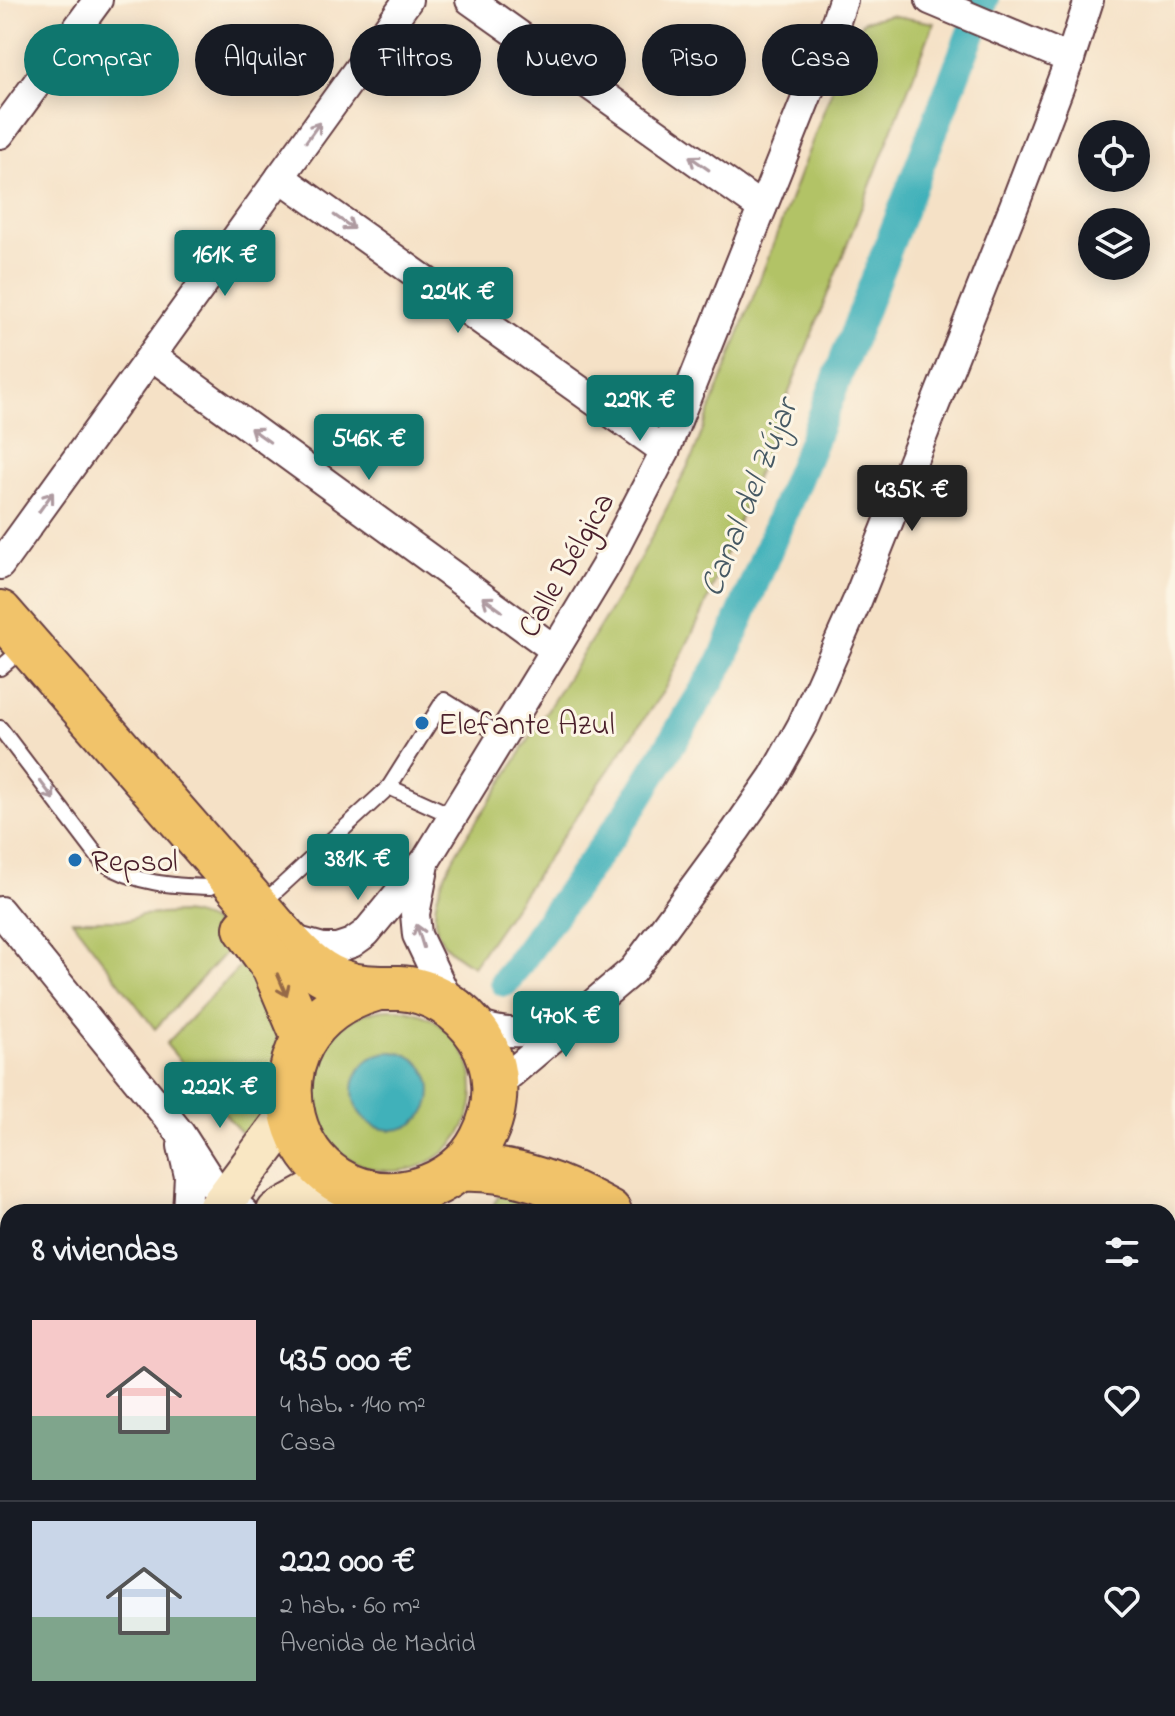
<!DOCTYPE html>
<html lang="es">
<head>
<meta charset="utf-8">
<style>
  :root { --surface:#171b24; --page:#20242c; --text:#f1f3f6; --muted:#9ea1a6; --line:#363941; --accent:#0f766e }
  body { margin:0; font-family:"Indie Flower",sans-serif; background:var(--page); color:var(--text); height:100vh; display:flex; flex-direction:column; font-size:30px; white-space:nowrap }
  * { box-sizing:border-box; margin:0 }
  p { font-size:26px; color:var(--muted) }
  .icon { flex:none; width:44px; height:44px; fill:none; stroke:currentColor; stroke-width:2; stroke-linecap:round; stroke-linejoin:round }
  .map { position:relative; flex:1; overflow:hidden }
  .drawer { position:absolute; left:0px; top:1204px; width:1176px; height:512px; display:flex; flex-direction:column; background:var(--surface); border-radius:24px 24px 0 0; box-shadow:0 4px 20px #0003 }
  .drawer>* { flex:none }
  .top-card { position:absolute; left:24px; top:24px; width:1128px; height:72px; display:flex; gap:16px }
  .controls { position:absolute; left:1078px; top:120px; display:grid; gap:16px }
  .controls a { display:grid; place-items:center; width:72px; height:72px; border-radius:50%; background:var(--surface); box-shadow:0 4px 20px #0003; font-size:40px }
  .price { position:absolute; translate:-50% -68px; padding:0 18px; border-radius:8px; background:var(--accent); color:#fff; font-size:26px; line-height:52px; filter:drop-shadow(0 2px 4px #0008) }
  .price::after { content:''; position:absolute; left:50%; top:48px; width:24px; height:18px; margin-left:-12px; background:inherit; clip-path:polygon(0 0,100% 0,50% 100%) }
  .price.active { background:#222; color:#fff }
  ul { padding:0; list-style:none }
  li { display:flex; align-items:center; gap:24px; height:200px; padding:0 32px }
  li+li { border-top:2px solid var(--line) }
  li span { display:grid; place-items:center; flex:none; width:224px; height:160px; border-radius:0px; color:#555 }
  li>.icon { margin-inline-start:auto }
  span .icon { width:96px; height:96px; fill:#fffc; stroke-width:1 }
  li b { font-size:34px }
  h2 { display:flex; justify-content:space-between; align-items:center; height:96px; padding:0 32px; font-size:34px }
  .tag { padding:0 28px; border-radius:36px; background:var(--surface); box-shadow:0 4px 20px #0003; font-size:28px; line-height:72px }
  .tag.active { background:var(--accent); color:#fff }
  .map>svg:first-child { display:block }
</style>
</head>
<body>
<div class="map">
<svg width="1175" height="1716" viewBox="0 0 1175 1716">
  <rect width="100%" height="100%" fill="#fcf5e5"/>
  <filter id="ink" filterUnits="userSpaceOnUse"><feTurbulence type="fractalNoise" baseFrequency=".0125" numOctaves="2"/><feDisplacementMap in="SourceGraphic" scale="16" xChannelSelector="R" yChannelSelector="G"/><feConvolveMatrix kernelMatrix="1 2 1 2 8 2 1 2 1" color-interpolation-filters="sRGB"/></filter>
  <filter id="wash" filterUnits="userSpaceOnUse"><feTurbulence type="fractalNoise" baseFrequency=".006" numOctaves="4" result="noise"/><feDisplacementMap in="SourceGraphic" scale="32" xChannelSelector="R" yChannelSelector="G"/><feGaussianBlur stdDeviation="1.8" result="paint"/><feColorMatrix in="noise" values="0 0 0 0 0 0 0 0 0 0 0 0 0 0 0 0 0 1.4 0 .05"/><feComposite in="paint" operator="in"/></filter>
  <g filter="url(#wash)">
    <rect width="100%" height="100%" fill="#f5e1c6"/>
    <g fill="#b2c366" stroke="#7e7148" stroke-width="2">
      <path d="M 890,15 L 934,23 L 702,614 L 664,690 L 473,966 C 450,953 433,940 435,911 C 437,872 478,820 499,788 C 539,722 581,658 621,592 C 647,549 669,503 692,458 L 853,34 L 864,21 Z"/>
      <path d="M 181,913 C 204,915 220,924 235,942 L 155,1029 L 72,920 L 129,920 L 141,915 Z"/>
      <path d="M 249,957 L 286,1041 L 273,1114 L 253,1147 L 166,1044 Z"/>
      <circle cx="392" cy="1090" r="81"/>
      <path d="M 501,1192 L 538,1212 L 489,1212 Z"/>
      <path d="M 1168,1521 L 1175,1524 L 1175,1716 L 198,1716 L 207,1708 L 1168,1708 Z"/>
    </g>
    <circle fill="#41b1ba" stroke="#466872" stroke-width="2" cx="392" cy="1091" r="39"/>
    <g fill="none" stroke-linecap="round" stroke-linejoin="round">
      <g stroke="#41b1ba" stroke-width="30">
        <path d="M 505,982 L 630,810 L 722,661 L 810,448 L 984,0"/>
        <path d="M 0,1679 L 8,1667"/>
      </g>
    </g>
  </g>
  <g filter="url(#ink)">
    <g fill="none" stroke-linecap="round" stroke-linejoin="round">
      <g stroke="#643c42" stroke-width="18">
        <g id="lane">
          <path d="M 0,668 L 24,648"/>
          <path d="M 0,728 L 102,862 C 135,884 173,886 211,887"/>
          <path d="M 389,787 L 444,700 L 502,736"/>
          <path d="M 262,904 L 389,787 L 453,816"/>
          <path d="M 19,1716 L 24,1708"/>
        </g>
      </g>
      <g stroke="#643c42" stroke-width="32">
        <g id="street">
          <path d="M 470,0 L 762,208"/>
          <path d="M 930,0 L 1070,59"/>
          <path d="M 0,134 L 98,0"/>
          <path d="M 280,177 L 665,451"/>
          <path d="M 152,356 L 555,650"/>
          <path d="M 0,565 L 408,0"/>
          <path d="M 425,864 L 415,914 L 417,935 L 451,1006"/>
          <path d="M 0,911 L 180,1133 L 216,1189 L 244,1212"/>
          <path d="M 290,939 L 323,948 L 337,948 L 352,943 L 366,933 L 426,860 L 555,650 L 605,567 L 665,451 L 831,36 L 843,0"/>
          <path d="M 469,1022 C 511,1038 528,1035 568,1015"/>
          <path d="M 495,1087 L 633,970 L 736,830 L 773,777 L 802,725 L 857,601 L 1014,206 L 1070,59 L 1089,0"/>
          <path d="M 182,1146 L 189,1176 L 187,1212"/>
        </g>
      </g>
      <g stroke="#643c42" stroke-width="44">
        <g id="secondary">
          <path d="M 216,1212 L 291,1112"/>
          <path d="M 277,1212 L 317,1190 L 345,1183"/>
          <path d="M 0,1526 L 8,1515"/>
        </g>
      </g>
      <g stroke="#643c42" stroke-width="48">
        <g id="primary">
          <path d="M 0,613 L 271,923 C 290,945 311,971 339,981 C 359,989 378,988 399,988 C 430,989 462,1010 479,1036 C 499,1067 499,1107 482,1139 C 469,1165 445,1182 418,1190 C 289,1225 229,1031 375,989"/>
          <path d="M 246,928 L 274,967 L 304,1038"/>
          <path d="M 459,1169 C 513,1166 563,1186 609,1212"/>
          <path d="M 1168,1501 L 1175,1504"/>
        </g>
      </g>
      <use href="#lane" stroke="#fff" stroke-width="14"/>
      <use href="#street" stroke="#fff" stroke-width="28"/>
      <use href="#secondary" stroke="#f9e7c3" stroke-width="40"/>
      <use href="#primary" stroke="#f1c36a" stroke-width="44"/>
    </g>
    <defs><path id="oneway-shaft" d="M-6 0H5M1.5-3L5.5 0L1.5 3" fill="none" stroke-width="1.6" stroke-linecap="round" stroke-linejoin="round" transform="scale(2)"/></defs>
    <g stroke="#ae9aa0">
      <use href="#oneway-shaft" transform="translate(313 132) rotate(-54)"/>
      <use href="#oneway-shaft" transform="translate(699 163) rotate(-145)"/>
      <use href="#oneway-shaft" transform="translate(344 222) rotate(35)"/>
      <use href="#oneway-shaft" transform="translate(260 435) rotate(-144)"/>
      <use href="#oneway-shaft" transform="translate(46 502) rotate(-54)"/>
      <use href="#oneway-shaft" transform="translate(492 604) rotate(-144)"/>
      <use href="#oneway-shaft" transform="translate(47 790) rotate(53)"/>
      <use href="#oneway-shaft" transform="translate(420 936) rotate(-107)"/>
    </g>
    <use stroke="#956947" href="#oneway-shaft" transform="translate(282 985) rotate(67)"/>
  </g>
  <g fill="#1f6fb2" stroke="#fcf5e5" stroke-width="3">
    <circle cx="422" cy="723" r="8"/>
    <circle cx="75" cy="860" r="8"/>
  </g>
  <g text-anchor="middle" stroke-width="6" stroke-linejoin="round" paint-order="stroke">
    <g font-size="32" fill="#4a1f2b" stroke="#fcf5e5">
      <text transform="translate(565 564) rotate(-60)" y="11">Calle Bélgica</text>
    </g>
    <g font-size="32" fill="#4a1f2b" stroke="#fcf5e5" text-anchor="start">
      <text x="438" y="734">Elefante Azul</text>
      <text x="91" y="871">Repsol</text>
    </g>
    <g font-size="34" font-style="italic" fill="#465964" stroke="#fcf5e5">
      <text transform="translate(747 497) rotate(-68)" y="12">Canal del Zújar</text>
    </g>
  </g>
</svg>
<div class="controls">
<a><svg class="icon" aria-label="locate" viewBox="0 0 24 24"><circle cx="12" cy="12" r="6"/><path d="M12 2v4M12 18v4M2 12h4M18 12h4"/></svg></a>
<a><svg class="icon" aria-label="layers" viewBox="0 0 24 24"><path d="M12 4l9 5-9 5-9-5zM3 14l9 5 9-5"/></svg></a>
</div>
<b class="price" style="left:225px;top:298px">161K €</b>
<b class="price" style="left:458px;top:335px">224K €</b>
<b class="price" style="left:640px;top:443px">229K €</b>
<b class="price" style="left:369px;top:482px">546K €</b>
<b class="price active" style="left:912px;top:533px">435K €</b>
<b class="price" style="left:358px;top:902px">381K €</b>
<b class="price" style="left:566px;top:1059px">470K €</b>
<b class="price" style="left:220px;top:1130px">222K €</b>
<div class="top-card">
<a class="tag active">Comprar</a>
<a class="tag">Alquilar</a>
<a class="tag">Filtros</a>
<a class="tag">Nuevo</a>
<a class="tag">Piso</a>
<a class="tag">Casa</a>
</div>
<section class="drawer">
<h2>8 viviendas<svg class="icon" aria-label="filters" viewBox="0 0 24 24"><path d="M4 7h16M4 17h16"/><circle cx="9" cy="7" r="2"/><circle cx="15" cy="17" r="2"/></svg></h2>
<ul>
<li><span style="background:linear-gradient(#f6c9c9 60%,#7fa58c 0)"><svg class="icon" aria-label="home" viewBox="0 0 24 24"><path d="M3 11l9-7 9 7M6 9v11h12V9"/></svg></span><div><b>435 000 €</b><p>4 hab. · 140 m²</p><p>Casa</p></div><svg class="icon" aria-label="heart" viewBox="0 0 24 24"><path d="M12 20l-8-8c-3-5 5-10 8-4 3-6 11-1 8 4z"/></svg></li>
<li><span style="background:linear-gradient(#c9d6e8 60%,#7fa58c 0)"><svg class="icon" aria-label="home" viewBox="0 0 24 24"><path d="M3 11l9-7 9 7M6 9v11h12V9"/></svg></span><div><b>222 000 €</b><p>2 hab. · 60 m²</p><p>Avenida de Madrid</p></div><svg class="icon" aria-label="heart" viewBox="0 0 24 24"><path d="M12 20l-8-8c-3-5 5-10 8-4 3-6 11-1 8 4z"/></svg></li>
</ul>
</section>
</div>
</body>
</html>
